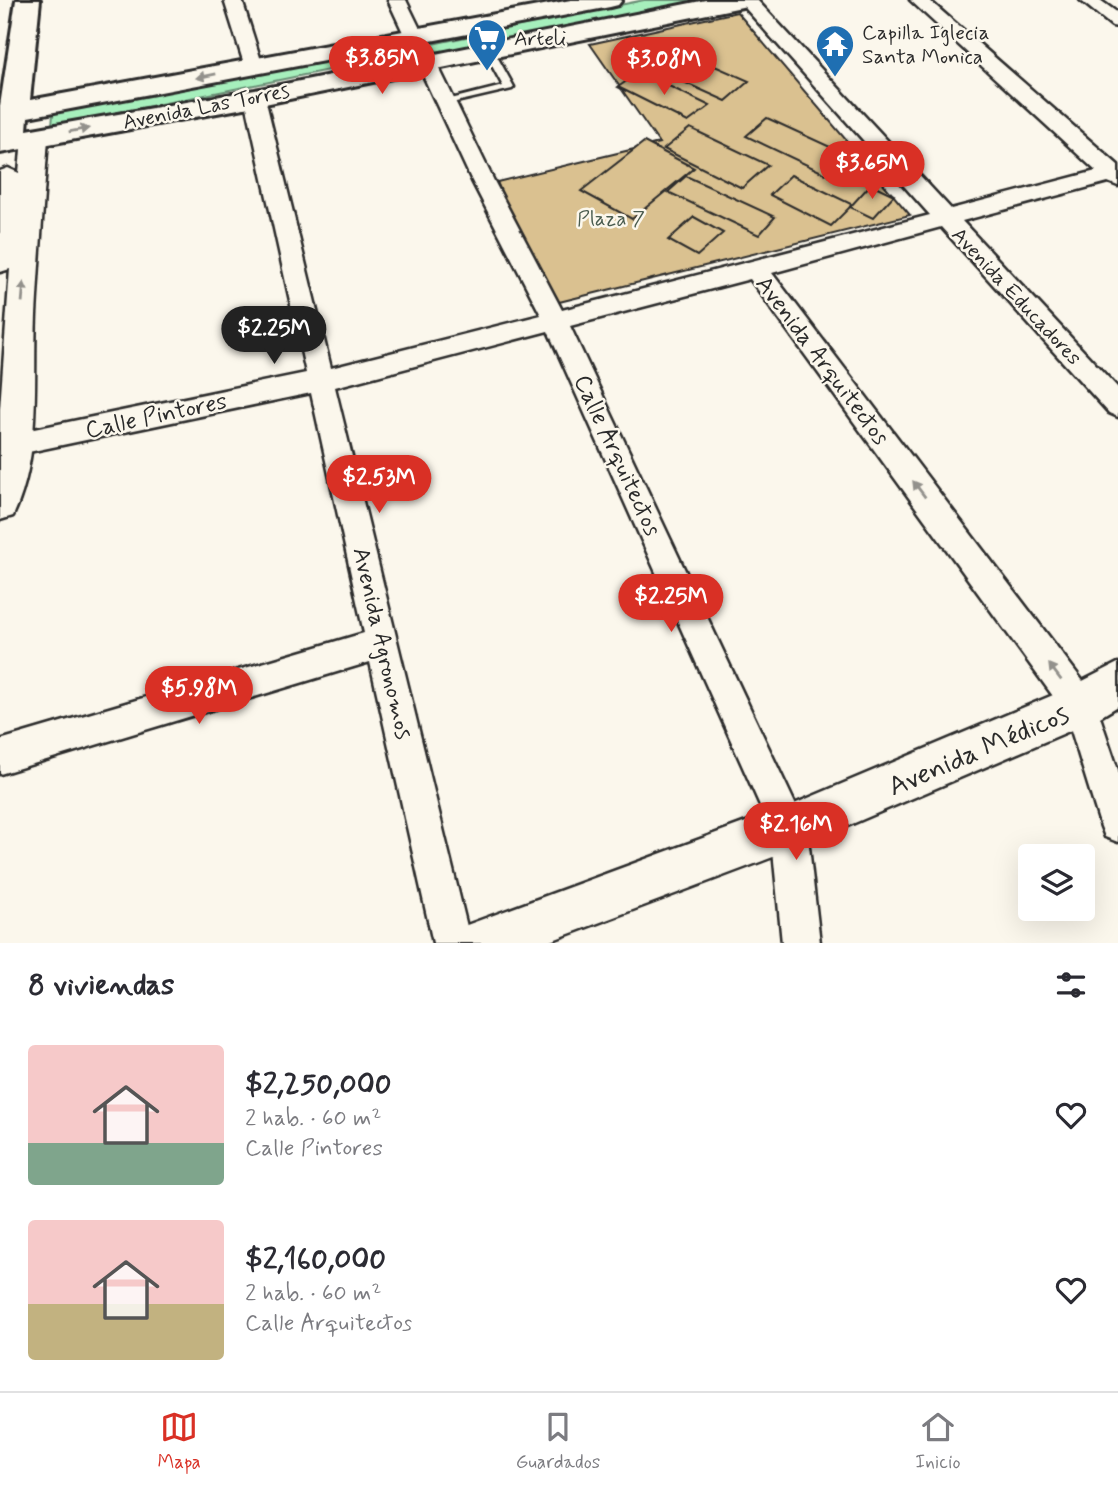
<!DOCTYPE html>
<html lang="es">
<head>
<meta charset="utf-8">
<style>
  :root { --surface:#fff; --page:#f2f2f3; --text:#2b2b33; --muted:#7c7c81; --line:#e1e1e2; --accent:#d93025 }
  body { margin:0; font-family:Mynerve,sans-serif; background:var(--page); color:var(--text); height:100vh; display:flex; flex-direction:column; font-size:26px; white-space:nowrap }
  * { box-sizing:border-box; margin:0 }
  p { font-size:23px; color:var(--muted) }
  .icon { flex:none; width:38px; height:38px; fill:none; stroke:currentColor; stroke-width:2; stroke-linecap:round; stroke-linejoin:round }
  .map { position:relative; height:943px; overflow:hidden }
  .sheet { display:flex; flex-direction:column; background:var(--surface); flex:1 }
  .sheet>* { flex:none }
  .controls { position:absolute; left:1018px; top:844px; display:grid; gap:14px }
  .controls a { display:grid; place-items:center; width:77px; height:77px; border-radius:7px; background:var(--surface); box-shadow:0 7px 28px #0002; font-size:35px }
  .price { position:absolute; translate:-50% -60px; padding:0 16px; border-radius:24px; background:var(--accent); color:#fff; font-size:23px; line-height:46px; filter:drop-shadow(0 2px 4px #0008) }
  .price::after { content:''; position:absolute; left:50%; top:42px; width:21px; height:16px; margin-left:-10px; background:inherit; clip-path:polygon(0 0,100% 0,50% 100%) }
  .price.active { background:#222; color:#fff }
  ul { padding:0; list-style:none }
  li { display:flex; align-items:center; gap:21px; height:175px; padding:0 28px }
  li span { display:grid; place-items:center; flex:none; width:196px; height:140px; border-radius:7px; color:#555 }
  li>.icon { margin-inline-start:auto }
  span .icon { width:84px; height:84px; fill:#fffc; stroke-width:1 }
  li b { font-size:30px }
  h2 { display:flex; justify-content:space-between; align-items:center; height:84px; padding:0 28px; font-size:30px }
  .menu { display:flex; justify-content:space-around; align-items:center; height:98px; border-top:2px solid var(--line); background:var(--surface); font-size:19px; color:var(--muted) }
  .menu a { display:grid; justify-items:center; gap:4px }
  .menu .active { color:var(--accent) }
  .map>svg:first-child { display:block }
</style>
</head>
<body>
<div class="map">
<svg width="1118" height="943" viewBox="0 0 1118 943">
  <rect width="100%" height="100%" fill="#fbf7ec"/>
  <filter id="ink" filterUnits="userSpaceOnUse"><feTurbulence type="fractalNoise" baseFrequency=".0143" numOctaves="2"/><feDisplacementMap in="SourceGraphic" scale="14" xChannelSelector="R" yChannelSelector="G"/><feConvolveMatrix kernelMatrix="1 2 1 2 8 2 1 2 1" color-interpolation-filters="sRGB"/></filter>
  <g filter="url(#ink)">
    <g fill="#a6efbc" stroke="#688d74" stroke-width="2">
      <path d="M 644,0 L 713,0 L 437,52 L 432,44 Z"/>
      <path d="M 402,44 L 407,54 L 52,126 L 53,113 Z"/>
    </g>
    <g fill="#dac190" stroke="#2b2b2b" stroke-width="2">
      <path d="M 737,12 L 910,215 L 547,305 L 497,182 L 659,143 L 590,44 Z"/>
      <path d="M 644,35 L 749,81 L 726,101 L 619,53 Z"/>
      <path d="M 640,72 L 710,106 L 688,122 L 618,87 Z"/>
      <path d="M 767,118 L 865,163 L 845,183 L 746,136 Z"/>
      <path d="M 690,128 L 768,165 L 742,188 L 664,149 Z"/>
      <path d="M 644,142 L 694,168 L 632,219 L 581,191 Z"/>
      <path d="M 791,175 L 851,204 L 850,207 L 831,226 L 770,195 Z"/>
      <path d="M 686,176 L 775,217 L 759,235 L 668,192 Z"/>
      <path d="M 871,184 L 894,195 L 873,218 L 850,207 Z"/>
      <path d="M 694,217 L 723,233 L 697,256 L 668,240 Z"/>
    </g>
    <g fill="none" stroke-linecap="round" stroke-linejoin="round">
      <g stroke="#2b2b2b" stroke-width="5">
        <path id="service" d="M 489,48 L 494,51 L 514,87 L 512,89 L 443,105 L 443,101 L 503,86 L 484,51 Z"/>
      </g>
      <g stroke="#2b2b2b" stroke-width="5">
        <g id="minor">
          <path d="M 224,0 L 242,0 L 263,67 L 261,71 L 247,71 L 245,67 Z"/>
          <path d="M 388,0 L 406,0 L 494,181 L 562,310 L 930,215 L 738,0 L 757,0 L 951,209 L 1096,171 L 910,0 L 929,0 L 1118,165 L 1118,186 L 1108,182 L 962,221 L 1118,388 L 1118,417 L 1109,413 L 941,227 L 772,273 L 1092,693 L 1118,770 L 1118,842 L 1105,837 L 1100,824 L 1066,714 L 750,279 L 570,326 L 807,829 L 820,943 L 782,943 L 771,830 L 548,331 L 335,387 L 471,943 L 433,943 L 370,662 L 0,774 L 0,740 L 364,633 L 311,393 L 0,458 L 0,436 L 306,373 L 245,98 L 248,94 L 255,92 L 265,98 L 331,368 L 541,315 L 472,181 Z"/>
          <path d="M 1080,0 L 1100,0 L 1118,13 L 1118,27 L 1112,26 Z"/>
        </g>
      </g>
      <g stroke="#2b2b2b" stroke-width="5">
        <g id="tertiary">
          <path d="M 35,130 L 44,132 L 48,138 C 44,197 39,256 36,315 C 33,380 42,455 13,516 L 0,520 L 0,409 L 10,269 L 0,272 L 0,171 L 8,168 L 19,173 L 22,138 L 26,132 Z"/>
          <path d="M 1118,663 L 1118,706 L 1095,720 L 789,851 L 545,943 L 457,943 L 464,926 L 787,807 L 1065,690 Z"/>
        </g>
      </g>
      <g stroke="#2b2b2b" stroke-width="6">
        <path id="secondary" d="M 16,0 L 40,0 L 30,100 L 571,0 L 622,0 L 618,5 L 610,7 L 28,117 L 27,130 L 255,90 L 706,0 L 754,0 L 750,5 L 742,7 L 255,106 L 0,153 L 0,106 Z"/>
      </g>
      <use href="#service" fill="#fbf7ec" fill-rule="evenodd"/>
      <use href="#minor" fill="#fbf7ec" fill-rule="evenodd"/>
      <use href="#tertiary" fill="#fbf7ec" fill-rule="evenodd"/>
      <use href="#secondary" fill="#fbf7ec" fill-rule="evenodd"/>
    </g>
    <defs><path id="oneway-solid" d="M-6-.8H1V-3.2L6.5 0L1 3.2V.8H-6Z" transform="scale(1.75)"/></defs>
    <g fill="#93918c">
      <use href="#oneway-solid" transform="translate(206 76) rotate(169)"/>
      <use href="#oneway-solid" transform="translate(79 130) rotate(-10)"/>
      <use href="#oneway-solid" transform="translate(23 292) rotate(-85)"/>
      <use href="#oneway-solid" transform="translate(919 489) rotate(-127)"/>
      <use href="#oneway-solid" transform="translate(1055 672) rotate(-127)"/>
    </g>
  </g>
  <defs>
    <g id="supermarket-pin" transform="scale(2.0125)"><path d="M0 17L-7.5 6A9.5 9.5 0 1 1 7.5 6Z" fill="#1f6fb2" stroke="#fbf7ec"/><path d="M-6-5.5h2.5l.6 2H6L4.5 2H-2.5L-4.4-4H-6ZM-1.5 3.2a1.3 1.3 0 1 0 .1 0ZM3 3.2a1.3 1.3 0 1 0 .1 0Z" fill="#fff"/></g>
    <g id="temple-pin" transform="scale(2.0125)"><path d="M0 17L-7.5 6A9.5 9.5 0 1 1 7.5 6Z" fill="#1f6fb2" stroke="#fbf7ec"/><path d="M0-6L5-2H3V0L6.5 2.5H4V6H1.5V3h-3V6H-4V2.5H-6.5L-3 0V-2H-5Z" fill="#fff"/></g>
  </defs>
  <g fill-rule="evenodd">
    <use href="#supermarket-pin" x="487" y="38"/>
    <use href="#temple-pin" x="835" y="44"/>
  </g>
  <g text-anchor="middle" stroke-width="5" stroke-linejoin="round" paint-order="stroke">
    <g font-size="21" fill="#2b2b2b" stroke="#fbf7ec" text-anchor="start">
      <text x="862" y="39">Capilla Iglecia<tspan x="862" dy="24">Santa Monica</tspan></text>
      <text x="514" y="45">Arteli</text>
    </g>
    <g font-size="21" fill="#2b2b2b" stroke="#fbf7ec">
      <text transform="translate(206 106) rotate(-11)" y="7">Avenida Las Torres</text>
      <text transform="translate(1017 296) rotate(47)" y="7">Avenida Educadores</text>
    </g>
    <g font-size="21" fill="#4a5c4f" stroke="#fbf7ec">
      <text x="611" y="225">Plaza 7</text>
    </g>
    <g font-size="24" fill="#2b2b2b" stroke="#fbf7ec">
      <text transform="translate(823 360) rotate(53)" y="8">Avenida Arquitectos</text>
      <text transform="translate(156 415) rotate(-12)" y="8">Calle Pintores</text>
      <text transform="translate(618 455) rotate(65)" y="8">Calle Arquitectos</text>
      <text transform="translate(383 643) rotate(77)" y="8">Avenida Agronomos</text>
    </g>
    <g font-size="28" fill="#2b2b2b" stroke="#fbf7ec">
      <text transform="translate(978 749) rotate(-23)" y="10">Avenida Médicos</text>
    </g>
  </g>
</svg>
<div class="controls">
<a><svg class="icon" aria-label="layers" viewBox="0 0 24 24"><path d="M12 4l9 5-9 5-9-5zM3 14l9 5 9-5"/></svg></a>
</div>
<b class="price" style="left:382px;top:96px">$3.85M</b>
<b class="price" style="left:664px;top:97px">$3.08M</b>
<b class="price" style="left:872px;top:201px">$3.65M</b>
<b class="price active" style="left:274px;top:366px">$2.25M</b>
<b class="price" style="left:379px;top:515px">$2.53M</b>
<b class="price" style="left:671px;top:634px">$2.25M</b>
<b class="price" style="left:199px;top:726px">$5.98M</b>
<b class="price" style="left:796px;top:862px">$2.16M</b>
</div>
<section class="sheet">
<h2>8 viviendas<svg class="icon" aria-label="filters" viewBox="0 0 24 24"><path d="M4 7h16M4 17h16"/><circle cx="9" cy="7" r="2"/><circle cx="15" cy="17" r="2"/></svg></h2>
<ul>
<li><span style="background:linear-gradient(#f6c9c9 70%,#7fa58c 0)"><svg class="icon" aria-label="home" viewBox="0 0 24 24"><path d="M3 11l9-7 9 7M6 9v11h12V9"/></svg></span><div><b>$2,250,000</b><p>2 hab. · 60 m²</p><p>Calle Pintores</p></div><svg class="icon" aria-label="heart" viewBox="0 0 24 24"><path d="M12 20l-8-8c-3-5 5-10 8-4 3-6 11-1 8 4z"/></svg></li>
<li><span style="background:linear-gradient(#f6c9c9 60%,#c2b280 0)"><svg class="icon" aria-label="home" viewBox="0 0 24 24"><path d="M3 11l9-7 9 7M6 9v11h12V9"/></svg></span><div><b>$2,160,000</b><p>2 hab. · 60 m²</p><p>Calle Arquitectos</p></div><svg class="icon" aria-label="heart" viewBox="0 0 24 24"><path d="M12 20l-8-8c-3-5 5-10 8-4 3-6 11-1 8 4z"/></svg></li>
</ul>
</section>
<nav class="menu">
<a class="active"><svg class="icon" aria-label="map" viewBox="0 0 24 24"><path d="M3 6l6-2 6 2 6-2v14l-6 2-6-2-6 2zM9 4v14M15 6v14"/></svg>Mapa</a>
<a><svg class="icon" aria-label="saved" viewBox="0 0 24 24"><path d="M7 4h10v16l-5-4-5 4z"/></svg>Guardados</a>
<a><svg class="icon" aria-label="home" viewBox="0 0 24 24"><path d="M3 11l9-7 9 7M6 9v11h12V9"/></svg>Inicio</a>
</nav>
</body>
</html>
